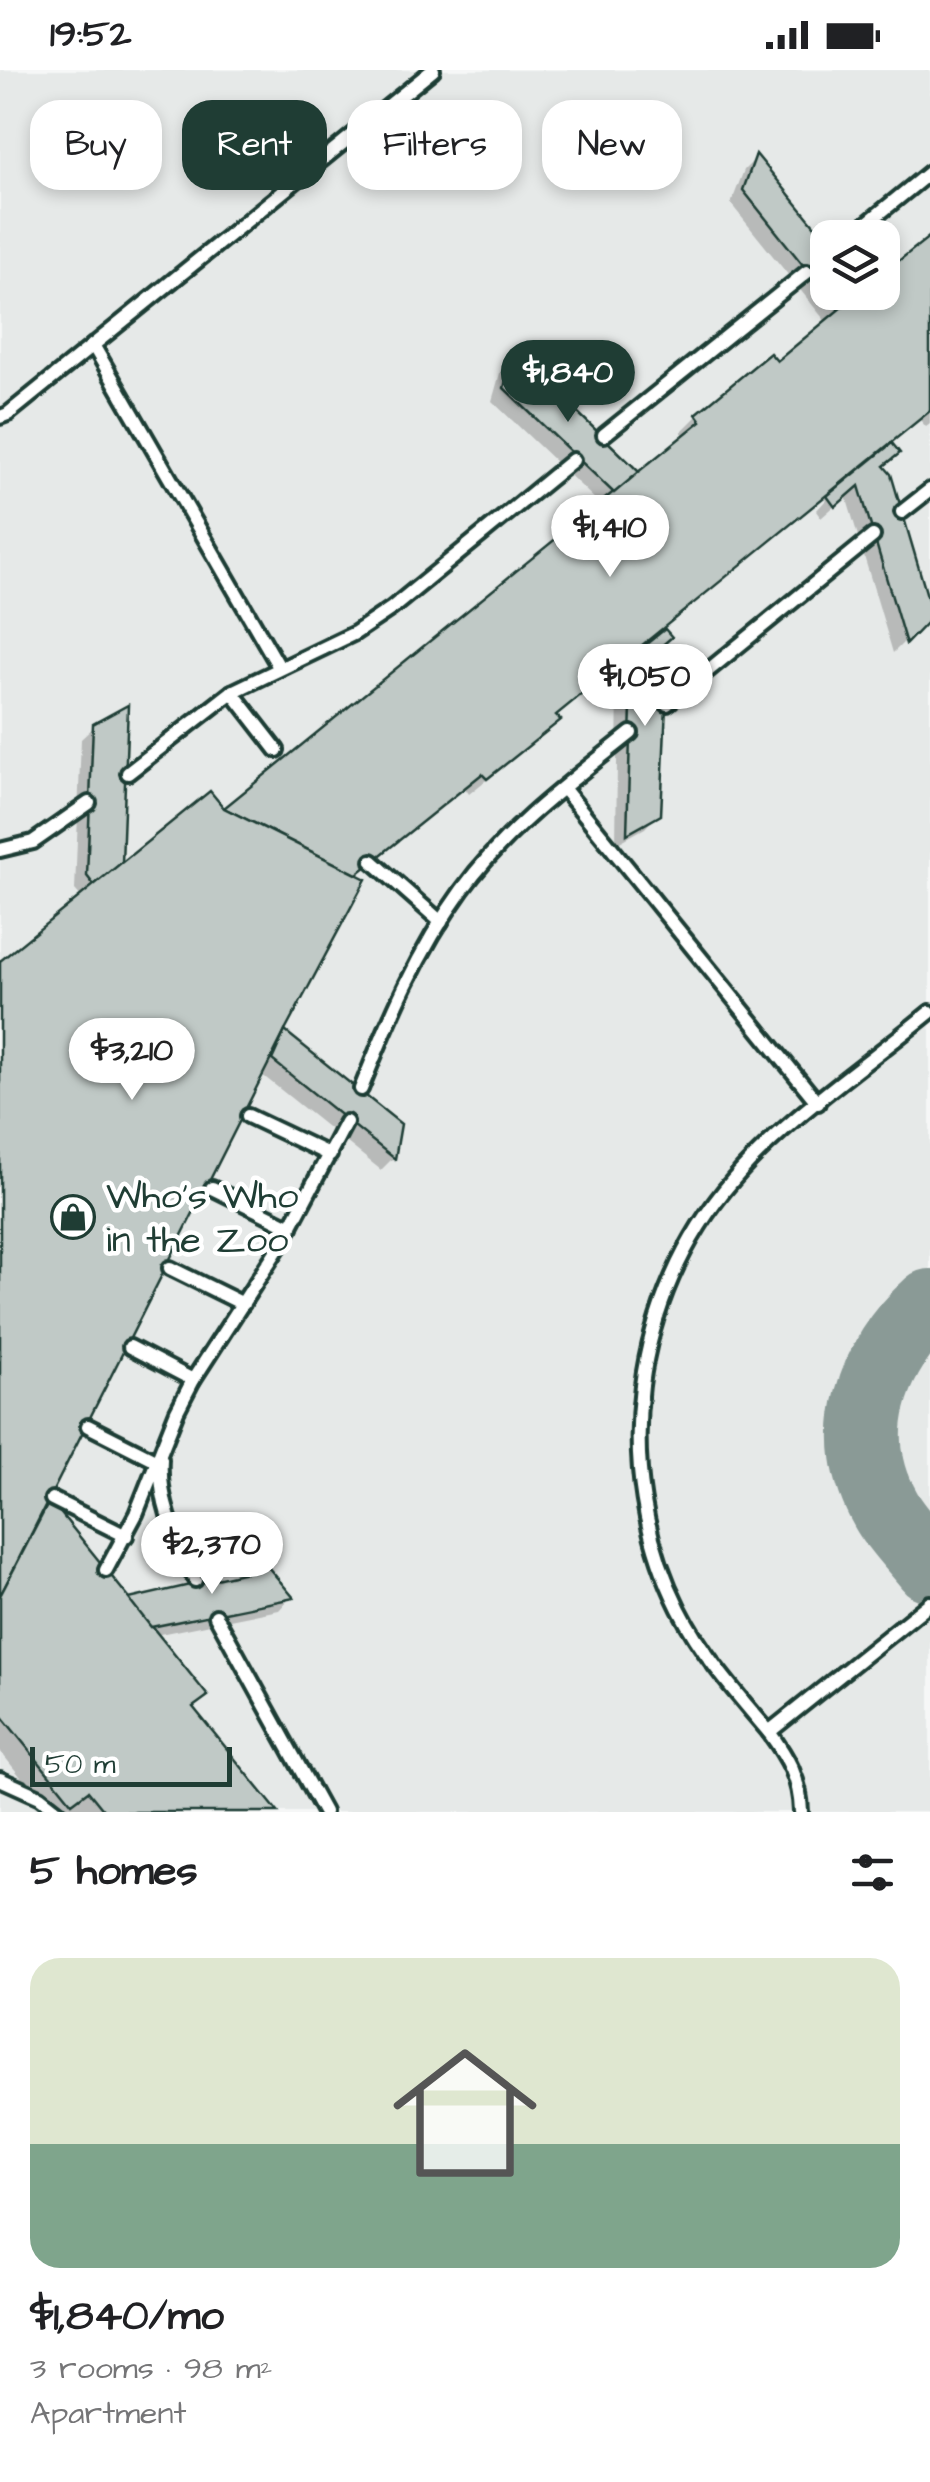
<!DOCTYPE html>
<html lang="en">
<head>
<meta charset="utf-8">
<style>
  :root { --surface:#fff; --page:#f6f6f6; --text:#202124; --muted:#757577; --accent:#1f3d34 }
  body { margin:0; font-family:"Architects Daughter",sans-serif; background:var(--page); color:var(--text); height:100vh; display:flex; flex-direction:column; font-size:38px; white-space:nowrap }
  * { box-sizing:border-box; margin:0 }
  p { font-size:32px; color:var(--muted) }
  .icon { flex:none; width:55px; height:55px; fill:none; stroke:currentColor; stroke-width:2; stroke-linecap:round; stroke-linejoin:round }
  .map { position:relative; height:1742px; overflow:hidden }
  .details { display:flex; flex-direction:column; background:var(--surface); flex:1 }
  .details>* { flex:none }
  .banner { position:absolute; left:30px; top:30px; width:870px; height:90px; display:flex; gap:20px }
  .buttons { position:absolute; left:810px; top:150px; display:grid; gap:20px }
  .buttons a { display:grid; place-items:center; width:90px; height:90px; border-radius:20px; background:var(--surface); box-shadow:0 5px 15px #0003; font-size:50px }
  .scale { position:absolute; left:30px; bottom:25px; width:202px; box-sizing:border-box; padding-left:10px; border:5px solid #1f3d34; border-top:0; font-size:28px; line-height:35px; white-space:nowrap; color:#1f3d34; -webkit-text-stroke:8px #fff; paint-order:stroke }
  .price { position:absolute; translate:-50% -85px; padding:0 22px; border-radius:35px; background:#fff; color:#222; font-size:32px; line-height:65px; filter:drop-shadow(0 2px 5px #0008) }
  .price::after { content:''; position:absolute; left:50%; top:60px; width:30px; height:22px; margin-left:-15px; background:inherit; clip-path:polygon(0 0,100% 0,50% 100%) }
  .price.active { background:var(--accent); color:#fff }
  ul { padding:0; list-style:none }
  li { display:grid; align-content:center; gap:20px; height:530px; padding:0 30px }
  li span { display:grid; place-items:center; height:310px; border-radius:30px; color:#555 }
  li>.icon { margin-inline-start:auto }
  span .icon { width:180px; height:180px; fill:#fffc; stroke-width:1 }
  li b { font-size:42px }
  h2 { display:flex; justify-content:space-between; align-items:center; height:120px; padding:0 30px; font-size:42px }
  .chip { padding:0 35px; border-radius:30px; background:var(--surface); box-shadow:0 5px 15px #0003; font-size:35px; line-height:90px }
  .chip.active { background:var(--accent); color:#fff }
  .status { display:flex; justify-content:space-between; align-items:center; height:70px; padding:0 50px; background:var(--surface); direction:ltr }
  .status svg { height:28px; fill:currentColor }
  .map>svg:first-child { display:block }
</style>
</head>
<body>
<div class="status"><b>19:52</b><svg viewBox="0 0 49 12"><path d="M0 12V9h3v3zM5 12V6h3v6zM10 12V3h3v9zM15 12V0h3v12zM26 1h20v11H26zM47 4h2v5h-2z"/></svg></div>
<div class="map">
<svg width="930" height="1742" viewBox="0 0 930 1742">
  <rect width="100%" height="100%" fill="#f6f7f7"/>
  <filter id="ink" filterUnits="userSpaceOnUse"><feTurbulence type="fractalNoise" baseFrequency=".01" numOctaves="2"/><feDisplacementMap in="SourceGraphic" scale="20" xChannelSelector="R" yChannelSelector="G"/><feConvolveMatrix kernelMatrix="1 2 1 2 8 2 1 2 1" color-interpolation-filters="sRGB"/></filter>
  <g filter="url(#ink)">
    <path fill="#e6e9e8" fill-rule="evenodd" d="M 0,0 L 930,0 L 930,1742 L 0,1742 ZM 828,168 L 882,168 L 882,222 L 828,222 Z"/>
    <path fill="#0003" d="M 756,88 L 828,222 L 882,222 L 930,169 L 930,354 L 926,357 L 920,350 L 890,374 L 897,382 L 882,397 L 930,546 L 893,583 L 846,426 L 821,448 L 816,441 L 826,430 L 824,428 L 662,559 L 669,567 L 655,580 L 658,744 L 645,758 L 616,774 L 618,611 L 592,632 L 587,627 L 597,617 L 594,614 L 555,646 L 557,650 L 541,666 L 469,724 L 465,718 L 355,806 L 278,971 L 286,964 L 398,1055 L 393,1088 L 381,1100 L 261,1004 L 47,1431 L 129,1532 L 135,1527 L 267,1500 L 291,1527 L 279,1540 L 155,1565 L 191,1639 L 275,1742 L 75,1742 L 70,1736 L 62,1742 L 49,1742 L 0,1681 L 0,894 L 82,828 L 75,820 L 81,669 L 95,656 L 119,798 L 224,741 L 601,435 L 492,331 L 502,296 L 514,284 L 630,412 L 685,367 L 681,362 L 697,346 L 770,287 L 776,294 L 827,253 L 731,134 L 744,100 Z"/>
    <g fill="none" stroke-linecap="round" stroke-linejoin="round">
      <path stroke="#8a9a96" stroke-width="72" d="M 930,1235 C 872,1287 844,1367 886,1440 C 897,1460 916,1478 930,1496"/>
    </g>
    <g fill="#c0c9c6" stroke="#1f3d34" stroke-width="2.5">
      <path d="M 756,84 L 828,172 L 828,222 L 860,222 L 839,240 L 743,120 Z"/>
      <path d="M 930,166 L 930,341 L 556,645 L 561,650 L 487,709 L 482,704 L 357,804 L 224,738 L 701,351 L 696,344 L 770,283 L 777,291 L 860,222 L 882,222 L 882,204 Z"/>
      <path d="M 514,281 L 632,395 L 639,402 L 614,423 L 504,318 Z"/>
      <path d="M 892,373 L 900,383 L 884,396 L 891,404 L 930,536 L 930,549 L 906,574 L 859,416 L 835,437 L 827,426 Z"/>
      <path d="M 665,559 L 672,567 L 658,579 L 668,592 L 661,745 L 627,764 L 632,604 L 630,602 L 606,621 L 598,613 Z"/>
      <path d="M 128,635 L 122,793 L 94,815 L 87,806 L 93,654 Z"/>
      <path d="M 210,721 L 224,738 L 366,809 L 285,961 L 0,1526 L 0,891 Z"/>
      <path d="M 285,961 L 401,1054 L 395,1089 L 272,990 Z"/>
      <path d="M 50,1430 L 208,1626 L 193,1637 L 278,1742 L 105,1742 L 88,1721 L 72,1733 L 0,1644 L 0,1526 Z"/>
      <path d="M 268,1497 L 294,1528 L 151,1557 L 129,1529 Z"/>
    </g>
    <g fill="none" stroke-linecap="round" stroke-linejoin="round">
      <g stroke="#1f3d34" stroke-width="20">
        <g id="lane">
          <path d="M 849,168 L 930,102"/>
          <path d="M 93,275 L 279,597"/>
          <path d="M 0,347 L 8,344 L 433,0"/>
          <path d="M 604,365 L 807,202"/>
          <path d="M 902,442 L 930,420"/>
          <path d="M 232,622 L 277,680"/>
          <path d="M 667,634 L 873,466"/>
          <path d="M 128,703 L 232,622 L 355,563 L 392,538 L 573,390"/>
          <path d="M 563,718 L 818,1033"/>
          <path d="M 0,780 L 33,772 L 89,733"/>
          <path d="M 372,791 L 441,852"/>
          <path d="M 361,1019 C 389,949 417,882 462,820 C 507,758 571,711 631,663"/>
          <path d="M 248,1046 L 330,1085"/>
          <path d="M 212,1118 L 291,1157"/>
          <path d="M 170,1198 L 243,1234"/>
          <path d="M 130,1277 L 193,1310"/>
          <path d="M 88,1356 L 157,1391"/>
          <path d="M 161,1389 C 158,1434 177,1470 195,1510"/>
          <path d="M 52,1429 L 126,1466"/>
          <path d="M 106,1500 L 136,1444 L 177,1341 L 193,1310 L 284,1169 L 346,1052"/>
          <path d="M 216,1546 L 324,1742"/>
          <path d="M 769,1662 C 736,1623 702,1585 679,1539 C 609,1400 632,1227 733,1110 C 785,1049 867,994 930,942"/>
          <path d="M 0,1709 L 40,1727 L 59,1742"/>
          <path d="M 801,1742 C 800,1708 788,1688 769,1662 L 930,1533"/>
        </g>
      </g>
      <use href="#lane" stroke="#fff" stroke-width="12"/>
    </g>
  </g>
  <defs>
    <g id="shop-ring" transform="scale(2.25)"><circle r="9.5" fill="#fff" stroke="#1f3d34" stroke-width="1.5"/><path d="M-5-2.5h2.3a2.7 3.5 0 0 1 5.4 0H5L5.5 6h-11ZM-1.5-2.5h3a1.5 2.3 0 0 0-3 0Z" fill="#1f3d34"/></g>
  </defs>
  <g fill-rule="evenodd">
    <use href="#shop-ring" x="73" y="1147"/>
  </g>
  <g text-anchor="middle" stroke-width="9" stroke-linejoin="round" paint-order="stroke">
    <g font-size="38" fill="#1f3d34" stroke="#fff" text-anchor="start">
      <text x="106" y="1138">Who’s Who<tspan x="106" dy="44">in the Zoo</tspan></text>
    </g>
  </g>
</svg>
<div class="buttons">
<a><svg class="icon" aria-label="layers" viewBox="0 0 24 24"><path d="M12 4l9 5-9 5-9-5zM3 14l9 5 9-5"/></svg></a>
</div>
<div class="scale">50 m</div>
<b class="price active" style="left:568px;top:355px">$1,840</b>
<b class="price" style="left:610px;top:510px">$1,410</b>
<b class="price" style="left:645px;top:659px">$1,050</b>
<b class="price" style="left:132px;top:1033px">$3,210</b>
<b class="price" style="left:212px;top:1527px">$2,370</b>
<div class="banner">
<a class="chip">Buy</a>
<a class="chip active">Rent</a>
<a class="chip">Filters</a>
<a class="chip">New</a>
</div>
</div>
<section class="details">
<h2>5 homes<svg class="icon" aria-label="filters" viewBox="0 0 24 24"><path d="M4 7h16M4 17h16"/><circle cx="9" cy="7" r="2"/><circle cx="15" cy="17" r="2"/></svg></h2>
<ul>
<li><span style="background:linear-gradient(#dfe7d0 60%,#7fa58c 0)"><svg class="icon" aria-label="home" viewBox="0 0 24 24"><path d="M3 11l9-7 9 7M6 9v11h12V9"/></svg></span><div><b>$1,840/mo</b><p>3 rooms · 98 m²</p><p>Apartment</p></div></li>
</ul>
</section>
</body>
</html>
